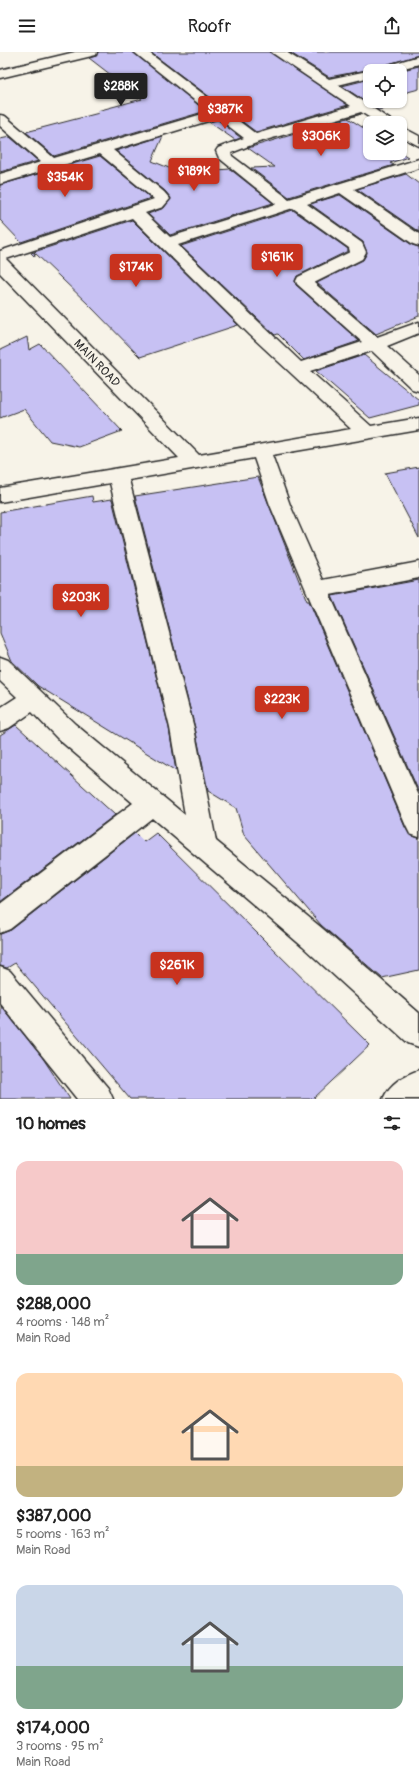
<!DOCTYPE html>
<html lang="en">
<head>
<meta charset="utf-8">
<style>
  :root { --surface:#fff; --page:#f2f2f2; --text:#222; --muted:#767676; --accent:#c8321e }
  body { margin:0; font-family:Pangolin,sans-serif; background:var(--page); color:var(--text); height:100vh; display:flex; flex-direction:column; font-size:15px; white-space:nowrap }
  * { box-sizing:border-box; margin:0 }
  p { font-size:13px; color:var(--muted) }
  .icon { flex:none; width:22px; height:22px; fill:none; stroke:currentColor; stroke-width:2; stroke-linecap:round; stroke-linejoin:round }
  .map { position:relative; height:1047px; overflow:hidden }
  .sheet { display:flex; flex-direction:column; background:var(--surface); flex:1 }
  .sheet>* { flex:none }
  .tools { position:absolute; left:363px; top:12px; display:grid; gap:8px }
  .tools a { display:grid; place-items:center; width:44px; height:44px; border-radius:8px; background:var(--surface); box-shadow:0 1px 3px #0004; font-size:20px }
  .price { position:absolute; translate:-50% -34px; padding:0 9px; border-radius:4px; background:var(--accent); color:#fff; font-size:13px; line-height:26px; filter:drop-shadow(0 1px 2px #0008) }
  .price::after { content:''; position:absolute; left:50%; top:24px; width:12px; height:9px; margin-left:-6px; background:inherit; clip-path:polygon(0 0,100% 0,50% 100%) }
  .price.on { background:#222; color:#fff }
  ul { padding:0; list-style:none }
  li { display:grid; align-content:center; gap:8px; height:212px; padding:0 16px }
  li span { display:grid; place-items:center; height:124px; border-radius:12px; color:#555 }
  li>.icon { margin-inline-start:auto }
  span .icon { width:72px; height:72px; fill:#fffc; stroke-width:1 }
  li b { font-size:17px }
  h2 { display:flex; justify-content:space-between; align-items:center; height:48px; padding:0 16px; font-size:17px }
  header { display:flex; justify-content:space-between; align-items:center; height:52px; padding:0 16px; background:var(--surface); font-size:18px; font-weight:600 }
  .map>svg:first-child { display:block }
</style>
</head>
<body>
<header><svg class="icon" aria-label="menu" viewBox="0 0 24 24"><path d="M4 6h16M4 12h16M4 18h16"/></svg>Roofr<svg class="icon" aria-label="share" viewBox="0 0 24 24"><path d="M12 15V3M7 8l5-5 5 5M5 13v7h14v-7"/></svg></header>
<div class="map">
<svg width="419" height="1047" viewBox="0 0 419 1047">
  <rect width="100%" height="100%" fill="#f7f3e8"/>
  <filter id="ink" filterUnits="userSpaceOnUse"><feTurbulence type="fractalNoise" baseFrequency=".025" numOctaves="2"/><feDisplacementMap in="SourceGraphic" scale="8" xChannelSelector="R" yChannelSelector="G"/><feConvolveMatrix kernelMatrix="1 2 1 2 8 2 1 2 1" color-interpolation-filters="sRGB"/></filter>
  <g filter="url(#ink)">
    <g fill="#c7c1f3" stroke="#2b2b2b">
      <path d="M 98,0 L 133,0 L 206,59 L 54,104 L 26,80 L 99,61 L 97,59 L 142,47 L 89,6 L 96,4 Z"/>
      <path d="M 150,0 L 270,0 L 348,53 L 256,80 Z"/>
      <path d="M 289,0 L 419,0 L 419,3 L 372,17 L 329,25 Z"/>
      <path d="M 419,14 L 419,37 L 400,42 L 399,19 Z"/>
      <path d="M 370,27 L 370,49 L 399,49 L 403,52 L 378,58 L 342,34 Z"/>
      <path d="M 361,62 L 348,66 L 370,80 L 370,101 L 400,101 L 400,100 L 408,105 L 390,111 L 394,113 L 289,145 L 251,116 L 275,115 L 248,96 Z"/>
      <path d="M 218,68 L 241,86 L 235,88 L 209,70 Z"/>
      <path d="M 163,84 L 152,109 L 191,125 L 217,118 L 230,117 L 273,151 L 170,183 L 148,162 L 164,156 L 171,146 L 165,139 L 116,99 Z"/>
      <path d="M 10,85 L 38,109 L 0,120 L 0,87 Z"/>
      <path d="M 100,104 L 151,146 L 21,190 L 0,168 L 0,133 Z"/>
      <path d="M 406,122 L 419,132 L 419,180 L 357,137 Z"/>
      <path d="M 340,143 L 412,193 L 419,195 L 419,264 L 376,282 L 317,231 L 363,208 L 367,201 L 363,190 L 310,152 Z"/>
      <path d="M 293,158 L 348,197 L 348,199 L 297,224 L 295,229 L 296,233 L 359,289 L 304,308 L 278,282 L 275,283 L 181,194 Z"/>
      <path d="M 132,168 L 238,273 L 140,305 L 89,253 L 34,200 L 35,205 L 31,201 Z"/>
      <path d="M 27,285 L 29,298 L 40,292 L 122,379 L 79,395 L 50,389 L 24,357 L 0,366 L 0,298 Z"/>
      <path d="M 364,303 L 419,348 L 419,353 L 370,366 L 316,319 Z"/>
      <path d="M 419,415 L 419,486 L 385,421 Z"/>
      <path d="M 258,425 L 307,549 L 309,549 L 405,775 L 410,783 L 419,786 L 419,918 L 382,926 L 321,873 L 244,783 L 236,756 L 208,739 L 195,676 L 135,444 Z"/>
      <path d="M 92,444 L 93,450 L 112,447 L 169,676 L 176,719 L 38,634 L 12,609 L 0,581 L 0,460 Z"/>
      <path d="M 419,528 L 419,740 L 332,544 Z"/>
      <path d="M 16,673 L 115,763 L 0,850 L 0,683 Z"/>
      <path d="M 135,781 L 144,790 L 156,781 L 370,993 L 313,1047 L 130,1047 L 15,911 L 7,916 L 0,914 L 0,882 L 11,878 Z"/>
      <path d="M 0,953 L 42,1005 L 70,1047 L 0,1047 Z"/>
    </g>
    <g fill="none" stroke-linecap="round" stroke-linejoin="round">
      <g stroke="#2b2b2b" stroke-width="3">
        <g id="street">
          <path d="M 75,0 L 97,0 L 96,3 L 0,26 L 0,18 Z"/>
          <path d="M 134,0 L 148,0 L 256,82 L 351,54 L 271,0 L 286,0 L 329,27 L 372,18 L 419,4 L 419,12 L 393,19 L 370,19 L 370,25 L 338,33 L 395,71 L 378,71 L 361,60 L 259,90 L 231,101 L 232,104 L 289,147 L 419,107 L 419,116 L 354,137 L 419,182 L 419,194 L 413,192 L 340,141 L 307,152 L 362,191 L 366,200 L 362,207 L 314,231 L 377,285 L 419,270 L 419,281 L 387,294 L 419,323 L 419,339 L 412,337 L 372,299 L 310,319 L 371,374 L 419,366 L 419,378 L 272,403 L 290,453 L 323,528 L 419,510 L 419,526 L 330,543 L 419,744 L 419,785 L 410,782 L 406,774 L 270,453 L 254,406 L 129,428 L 194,676 L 216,789 L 323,877 L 419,961 L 419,995 L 408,991 L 303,895 L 152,766 L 10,877 L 0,881 L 0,852 L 133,751 L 57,686 L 32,660 L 9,676 L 0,679 L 0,656 L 17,645 L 0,629 L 0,605 L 8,608 L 75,672 L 185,763 L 170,676 L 110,431 L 0,450 L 0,436 L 179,406 L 0,221 L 0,199 L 154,147 L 100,102 L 0,132 L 0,122 L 41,110 L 0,74 L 0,63 L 5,64 L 54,106 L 209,60 ZM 218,66 L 244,86 L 218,96 L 216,99 L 219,106 L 276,152 L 170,185 L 145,161 L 163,155 L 170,147 L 164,140 L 113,98 ZM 293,156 L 349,196 L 350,200 L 298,225 L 296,229 L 297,232 L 362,290 L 301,310 L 178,193 ZM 132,166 L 250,283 L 351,377 L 199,403 L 6,207 Z"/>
          <path d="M 400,74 L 419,84 L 419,94 L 400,84 Z"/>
          <path d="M 0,915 L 10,919 L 108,1036 L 113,1047 L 77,1047 L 0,951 Z"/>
          <path d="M 419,1018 L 419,1047 L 383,1047 C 390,1031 403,1024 419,1018 Z"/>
        </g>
      </g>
      <use href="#street" fill="#f7f3e8" fill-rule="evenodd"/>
    </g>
  </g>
  <g text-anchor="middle" stroke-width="4" stroke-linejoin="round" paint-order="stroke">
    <g font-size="12" fill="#2b2b2b" stroke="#f7f3e8">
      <text transform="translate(97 311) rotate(46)" y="4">MAIN ROAD</text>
    </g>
  </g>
</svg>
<div class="tools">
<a><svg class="icon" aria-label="locate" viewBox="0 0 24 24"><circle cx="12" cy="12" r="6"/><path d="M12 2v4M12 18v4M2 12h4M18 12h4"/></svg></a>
<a><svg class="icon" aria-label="layers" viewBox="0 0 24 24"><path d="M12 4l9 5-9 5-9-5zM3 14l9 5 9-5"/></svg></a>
</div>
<b class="price on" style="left:121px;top:55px">$288K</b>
<b class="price" style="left:225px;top:78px">$387K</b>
<b class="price" style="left:321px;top:105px">$306K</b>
<b class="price" style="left:194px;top:140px">$189K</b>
<b class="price" style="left:65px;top:146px">$354K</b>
<b class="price" style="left:277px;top:226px">$161K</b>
<b class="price" style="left:136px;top:236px">$174K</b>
<b class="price" style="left:81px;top:566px">$203K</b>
<b class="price" style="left:282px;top:668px">$223K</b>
<b class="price" style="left:177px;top:934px">$261K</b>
</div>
<section class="sheet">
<h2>10 homes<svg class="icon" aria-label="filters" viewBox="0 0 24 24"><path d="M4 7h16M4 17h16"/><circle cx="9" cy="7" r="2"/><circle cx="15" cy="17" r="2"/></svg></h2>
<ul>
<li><span style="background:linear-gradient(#f6c9c9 75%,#7fa58c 0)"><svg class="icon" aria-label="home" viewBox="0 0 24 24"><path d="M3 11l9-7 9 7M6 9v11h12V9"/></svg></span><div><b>$288,000</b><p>4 rooms · 148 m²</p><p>Main Road</p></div></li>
<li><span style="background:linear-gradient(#ffd9b3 75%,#c2b280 0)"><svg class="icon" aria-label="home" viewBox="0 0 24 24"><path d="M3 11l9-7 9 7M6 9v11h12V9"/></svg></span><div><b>$387,000</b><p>5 rooms · 163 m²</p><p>Main Road</p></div></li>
<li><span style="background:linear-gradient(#c9d6e8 65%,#7fa58c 0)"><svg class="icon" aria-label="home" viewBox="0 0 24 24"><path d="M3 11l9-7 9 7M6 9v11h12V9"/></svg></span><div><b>$174,000</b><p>3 rooms · 95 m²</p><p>Main Road</p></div></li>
</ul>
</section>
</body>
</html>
